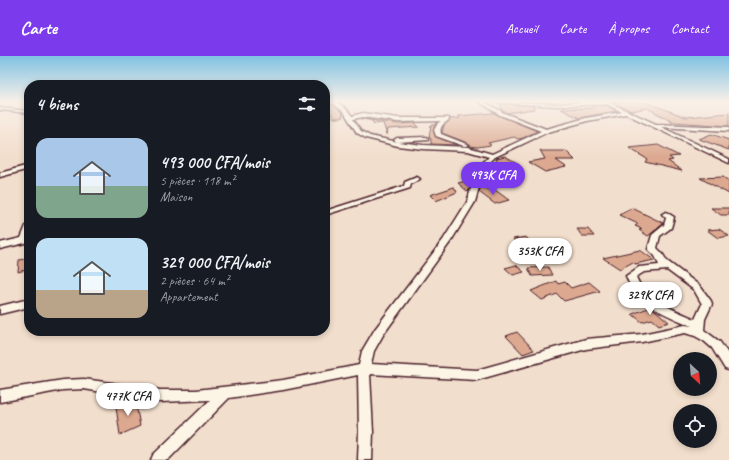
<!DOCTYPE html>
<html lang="fr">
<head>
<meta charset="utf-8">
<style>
  :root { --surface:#171b24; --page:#20242c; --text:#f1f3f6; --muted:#9ea1a6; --accent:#7c3aed }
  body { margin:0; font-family:Caveat,sans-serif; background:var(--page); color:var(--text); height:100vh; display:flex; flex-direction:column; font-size:15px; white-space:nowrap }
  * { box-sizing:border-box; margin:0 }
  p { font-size:13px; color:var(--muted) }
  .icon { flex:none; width:22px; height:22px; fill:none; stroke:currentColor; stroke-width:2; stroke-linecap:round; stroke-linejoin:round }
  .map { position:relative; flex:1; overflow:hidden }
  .drawer { position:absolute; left:24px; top:24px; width:306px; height:256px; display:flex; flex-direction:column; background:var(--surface); border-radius:16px; box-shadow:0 2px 6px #0003 }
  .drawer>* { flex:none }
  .needle { width:26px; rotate:154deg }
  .controls { position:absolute; left:673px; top:296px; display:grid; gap:8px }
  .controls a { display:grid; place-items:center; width:44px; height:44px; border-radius:50%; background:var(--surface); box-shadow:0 2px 6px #0003; font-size:20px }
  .price { position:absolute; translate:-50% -34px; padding:0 9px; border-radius:14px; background:#fff; color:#222; font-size:13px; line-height:26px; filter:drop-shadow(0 1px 2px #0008) }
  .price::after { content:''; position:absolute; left:50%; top:24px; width:12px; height:9px; margin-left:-6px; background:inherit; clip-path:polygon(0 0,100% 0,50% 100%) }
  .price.selected { background:var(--accent); color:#fff }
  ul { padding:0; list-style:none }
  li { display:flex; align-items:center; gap:12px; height:100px; padding:0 12px }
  li span { display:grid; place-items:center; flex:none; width:112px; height:80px; border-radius:12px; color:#555 }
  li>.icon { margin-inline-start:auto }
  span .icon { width:48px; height:48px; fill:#fffc; stroke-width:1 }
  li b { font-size:17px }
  h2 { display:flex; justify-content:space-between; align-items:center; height:48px; padding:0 12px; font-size:17px }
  header { display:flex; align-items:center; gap:24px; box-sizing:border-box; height:56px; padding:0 20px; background:var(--accent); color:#fff }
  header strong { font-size:19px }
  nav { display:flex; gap:22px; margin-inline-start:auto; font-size:14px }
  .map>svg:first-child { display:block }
</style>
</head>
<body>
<header>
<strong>Carte</strong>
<nav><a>Accueil</a><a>Carte</a><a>À propos</a><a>Contact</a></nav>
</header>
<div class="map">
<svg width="729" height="404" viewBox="0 0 729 404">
  <rect width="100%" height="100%" fill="#f2decc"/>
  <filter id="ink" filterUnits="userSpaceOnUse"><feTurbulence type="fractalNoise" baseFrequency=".025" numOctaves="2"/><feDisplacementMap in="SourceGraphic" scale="8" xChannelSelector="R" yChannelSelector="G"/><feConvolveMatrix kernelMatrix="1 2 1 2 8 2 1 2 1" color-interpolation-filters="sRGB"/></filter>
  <g filter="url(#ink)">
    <g fill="#dca990" stroke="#4a1f2b">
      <path d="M 617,45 L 642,45 L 686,61 L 729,57 L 729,70 L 674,66 L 647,52 L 631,55 L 612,46 L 619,46 Z"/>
      <path d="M 332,48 L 343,57 L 342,62 L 334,62 L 331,58 L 328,49 Z"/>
      <path d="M 501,48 L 534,50 L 534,53 L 507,57 L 501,53 Z"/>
      <path d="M 592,50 L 607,50 L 617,55 L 579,62 L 561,53 L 595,52 Z"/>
      <path d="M 493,57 L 537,75 L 523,82 L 518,83 L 514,81 L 488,87 L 491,89 L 477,91 L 470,90 L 470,88 L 442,77 L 444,69 L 450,63 L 460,62 L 458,60 Z"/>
      <path d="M 361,63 L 398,68 L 415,67 L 419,71 L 388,73 L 387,79 L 383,67 L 374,68 L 371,64 Z"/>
      <path d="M 431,69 L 435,69 L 433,74 L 436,81 L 457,89 L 431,88 L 431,83 L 429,81 Z"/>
      <path d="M 711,78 L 729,84 L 729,94 L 699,83 Z"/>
      <path d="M 658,89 L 679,100 L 669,101 L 673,104 L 668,105 L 682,115 L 645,106 L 647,103 L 629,92 Z"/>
      <path d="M 540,94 L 542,95 L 566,95 L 575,104 L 556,104 L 566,111 L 545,116 L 528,106 L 545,103 Z"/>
      <path d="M 505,100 L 519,108 L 508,112 L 518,119 L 492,115 L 497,102 Z"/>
      <path d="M 723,121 L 729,125 L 729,138 L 700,122 Z"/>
      <path d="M 471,124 L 472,124 L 468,136 L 458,127 Z"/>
      <path d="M 481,130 L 492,135 L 495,134 L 509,144 L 495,148 L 479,136 Z"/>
      <path d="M 454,131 L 457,136 L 436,145 L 430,139 Z"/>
      <path d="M 632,152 L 663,167 L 663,168 L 648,180 L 639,174 L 642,173 L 635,170 L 638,168 L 619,159 Z"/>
      <path d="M 711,152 L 729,152 L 729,159 L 721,159 Z"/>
      <path d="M 577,173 L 588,173 L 594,180 L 582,180 Z"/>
      <path d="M 719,173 L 729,180 L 718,182 L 707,174 Z"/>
      <path d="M 526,181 L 535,191 L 521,192 L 513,183 Z"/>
      <path d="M 640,194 L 654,204 L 635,208 L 633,206 L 620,213 L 603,202 Z"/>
      <path d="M 29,202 L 29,213 L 18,216 L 19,204 Z"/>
      <path d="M 516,209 L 524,216 L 513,219 L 505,212 Z"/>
      <path d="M 548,211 L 552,219 L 532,220 L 528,212 Z"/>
      <path d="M 556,225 L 558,228 L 565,226 L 571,232 L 589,226 L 600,235 L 564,245 L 557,238 L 542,244 L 531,235 Z"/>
      <path d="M 651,251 L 669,266 L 659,269 L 652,263 L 642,266 L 632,258 Z"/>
      <path d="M 517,276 L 534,294 L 523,298 L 506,280 Z"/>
      <path d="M 133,343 L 135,343 L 140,370 L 120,379 L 116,351 Z"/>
    </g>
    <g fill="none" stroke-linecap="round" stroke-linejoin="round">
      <g stroke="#4a1f2b" stroke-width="3">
        <g id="minor">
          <path d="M 330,45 C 339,45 347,53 352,60 L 363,57 L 398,62 L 449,62 L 449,64 C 443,68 439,71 441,78 L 469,89 L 464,90 L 436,80 L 434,74 L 438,67 L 441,65 L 398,66 L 363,61 L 353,63 L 361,75 L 370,80 L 398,86 L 423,89 L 468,91 L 492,98 L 541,75 L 500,59 L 478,45 L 483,45 L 504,57 L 546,73 L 586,62 L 622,56 L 607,48 L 557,50 L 493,46 L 491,45 L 557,48 L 606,45 L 656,68 L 729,71 L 729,75 L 661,71 L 729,103 L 729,107 L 626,58 L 587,65 L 548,76 L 495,101 L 484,112 L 475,146 L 451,185 L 383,279 L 374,295 L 371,308 L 477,314 L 586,283 L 642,278 L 685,269 L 692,270 C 667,259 636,248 626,220 L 639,211 L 659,209 L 655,200 L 648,193 L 652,179 L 664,169 L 666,162 L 662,158 L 666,156 L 674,161 L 671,172 L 660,180 L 657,192 L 662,197 L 667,205 L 700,230 L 711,245 L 712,248 L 705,263 L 704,274 L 720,286 L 729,299 L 729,314 L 725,313 L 712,292 L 704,285 L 695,280 L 685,277 L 642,286 L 586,293 L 477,324 L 370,318 L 373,376 L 372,404 L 358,404 L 359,376 L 358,319 L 283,334 L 229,342 L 168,404 L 151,404 L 153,399 L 210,344 L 160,346 L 84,333 L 63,334 L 0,346 L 0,334 L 63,324 L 84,323 L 160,334 L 196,334 L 283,324 L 359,309 L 362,295 L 375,273 L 443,184 L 467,146 L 478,111 L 489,101 L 468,95 L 423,93 L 398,90 L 366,82 L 357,77 L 344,56 ZM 667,214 L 694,234 L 702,248 L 695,263 C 675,254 645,244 636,221 L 644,216 Z"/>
          <path d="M 0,52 L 29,55 L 29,57 L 0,54 Z"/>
          <path d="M 426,81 L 428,82 L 428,84 L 397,86 L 394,84 L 397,82 Z"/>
          <path d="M 29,109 L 29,113 L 0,121 L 0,117 Z"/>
          <path d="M 417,121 L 420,123 L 411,128 L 410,132 L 325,159 L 325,155 L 404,130 L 405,126 Z"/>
          <path d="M 26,170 L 29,170 L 29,186 L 0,193 L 0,187 L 21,182 Z"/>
          <path d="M 29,243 L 29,251 L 0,258 L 0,250 Z"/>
        </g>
      </g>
      <use href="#minor" fill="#fcf5e5" fill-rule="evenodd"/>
    </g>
  </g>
  <linearGradient id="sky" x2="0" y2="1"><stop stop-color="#80c2e3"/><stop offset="0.45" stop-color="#f9f0e8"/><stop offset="1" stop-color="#f9f0e8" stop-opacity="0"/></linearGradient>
  <rect width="729" height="101" fill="url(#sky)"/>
</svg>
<div class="controls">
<a><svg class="needle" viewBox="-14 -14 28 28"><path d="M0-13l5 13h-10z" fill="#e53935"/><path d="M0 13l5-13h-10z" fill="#9ea1a6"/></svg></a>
<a><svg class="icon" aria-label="locate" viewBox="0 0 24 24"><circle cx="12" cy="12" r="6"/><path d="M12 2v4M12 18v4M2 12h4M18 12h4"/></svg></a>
</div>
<b class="price selected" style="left:493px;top:140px">493K CFA</b>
<b class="price" style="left:540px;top:216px">353K CFA</b>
<b class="price" style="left:650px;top:260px">329K CFA</b>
<b class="price" style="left:128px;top:361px">477K CFA</b>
<section class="drawer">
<h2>4 biens<svg class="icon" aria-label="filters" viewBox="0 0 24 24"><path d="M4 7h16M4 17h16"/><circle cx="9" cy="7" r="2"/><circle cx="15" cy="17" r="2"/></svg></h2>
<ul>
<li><span style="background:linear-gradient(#a9c7e8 60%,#7fa58c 0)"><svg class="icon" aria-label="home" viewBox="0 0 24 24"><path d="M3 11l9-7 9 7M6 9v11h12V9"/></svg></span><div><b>493 000 CFA/mois</b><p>5 pièces · 118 m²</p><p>Maison</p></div></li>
<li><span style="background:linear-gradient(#bfe0f5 65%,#b9a48a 0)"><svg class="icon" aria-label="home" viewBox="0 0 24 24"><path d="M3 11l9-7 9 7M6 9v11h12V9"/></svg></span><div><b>329 000 CFA/mois</b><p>2 pièces · 64 m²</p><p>Appartement</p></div></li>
</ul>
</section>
</div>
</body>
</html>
